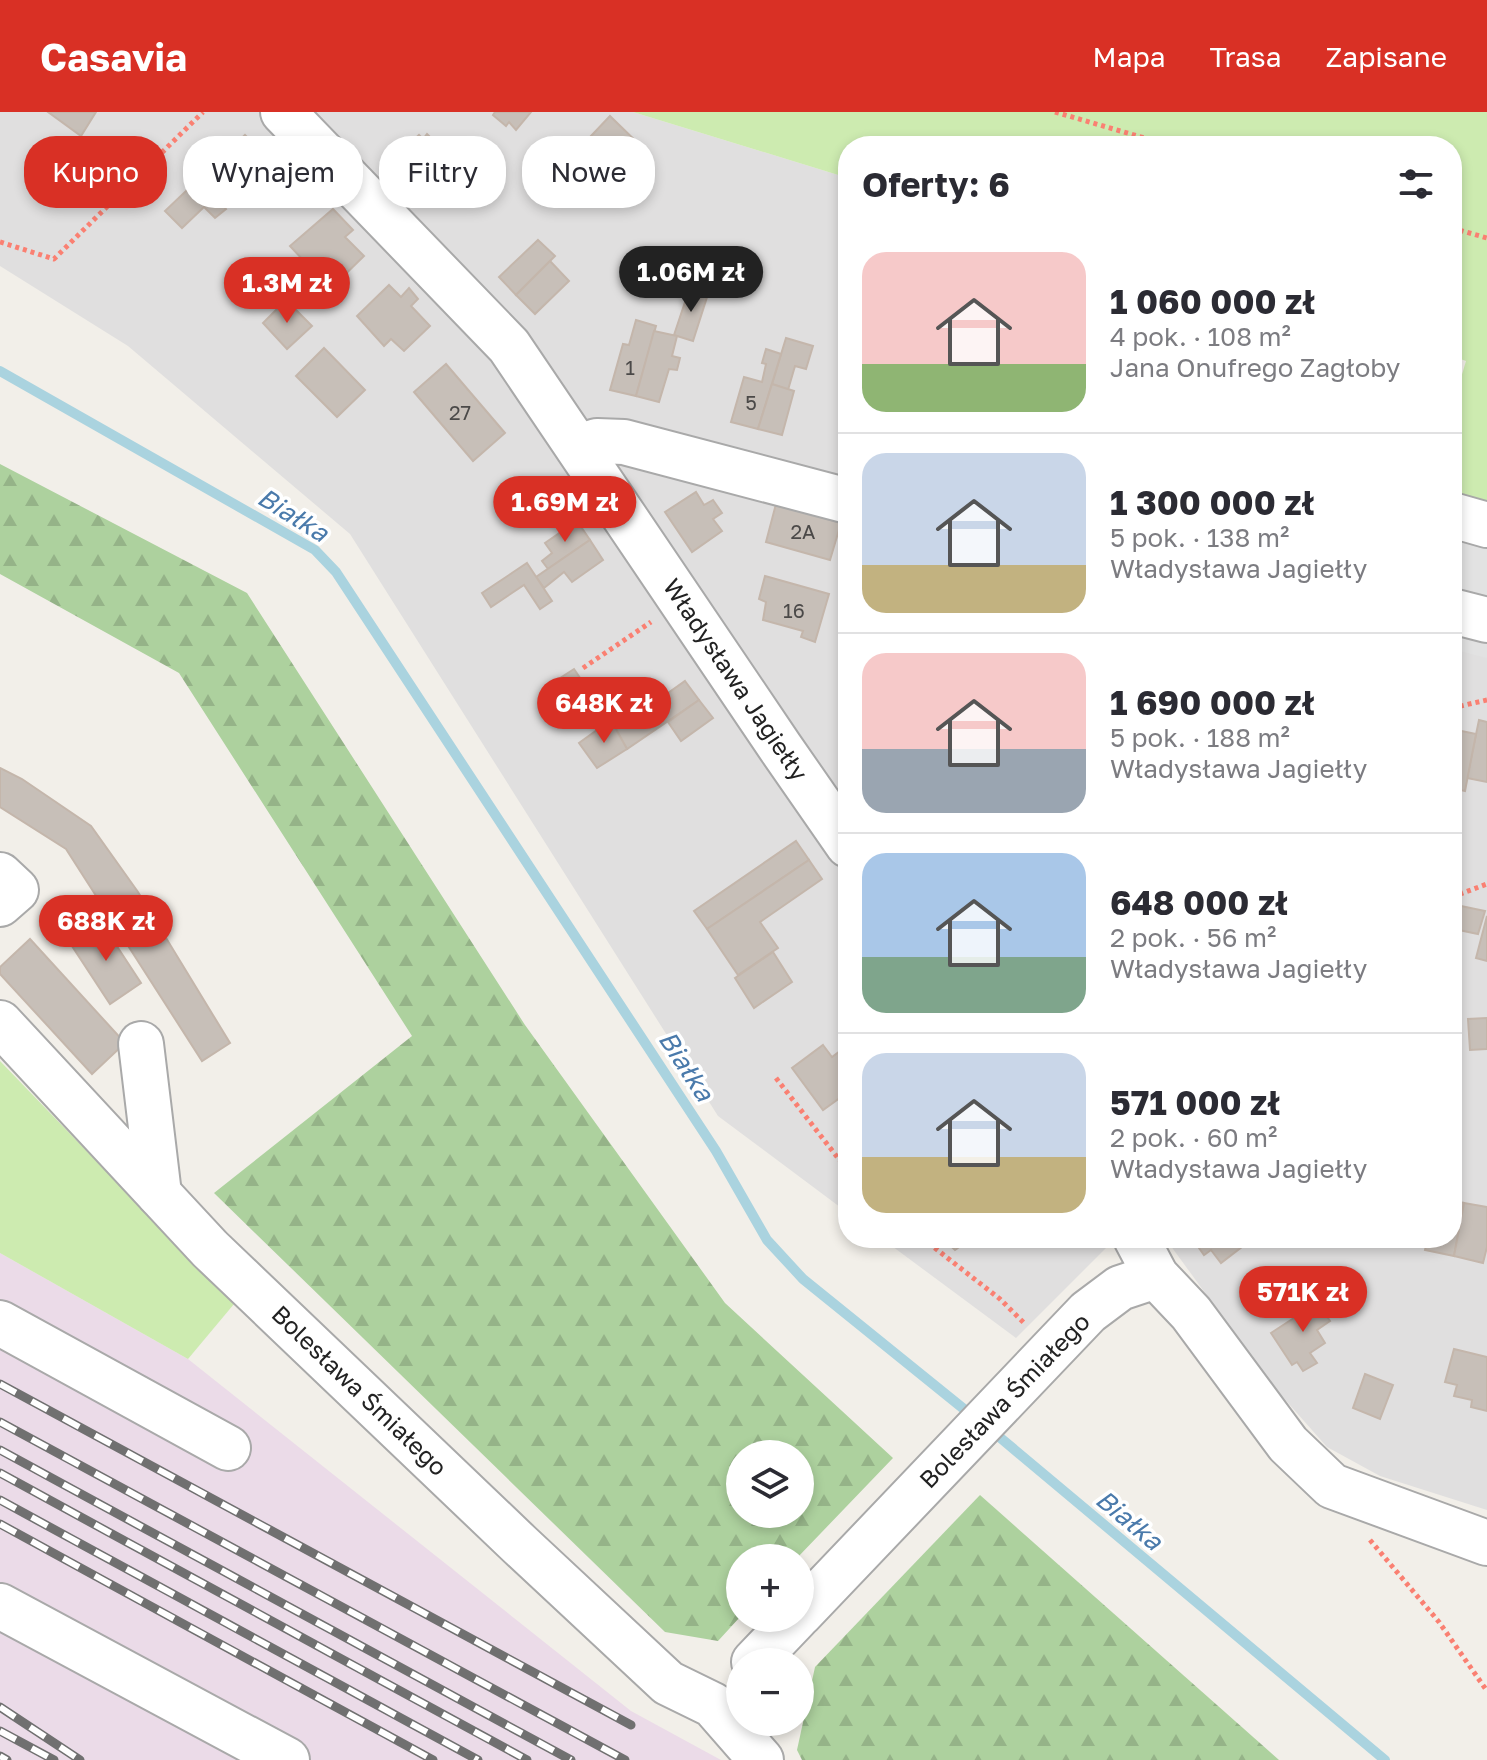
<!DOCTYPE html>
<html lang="pl">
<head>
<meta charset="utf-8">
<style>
  :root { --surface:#fff; --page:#f7f7f7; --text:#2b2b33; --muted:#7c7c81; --line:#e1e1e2; --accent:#d93025 }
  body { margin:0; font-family:"Golos Text",sans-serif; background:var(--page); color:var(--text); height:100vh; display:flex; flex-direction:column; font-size:30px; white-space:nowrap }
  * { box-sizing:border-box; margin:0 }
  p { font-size:26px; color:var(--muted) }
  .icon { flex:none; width:44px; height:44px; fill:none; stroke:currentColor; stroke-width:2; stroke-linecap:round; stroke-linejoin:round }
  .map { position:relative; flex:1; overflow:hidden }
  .details { position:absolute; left:838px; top:24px; width:624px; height:1112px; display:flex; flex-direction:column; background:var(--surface); border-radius:32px; box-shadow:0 4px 12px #0003 }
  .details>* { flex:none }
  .banner { position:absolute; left:24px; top:24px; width:694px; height:72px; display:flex; gap:16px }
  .buttons { position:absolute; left:726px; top:1328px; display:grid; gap:16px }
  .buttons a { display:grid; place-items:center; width:88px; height:88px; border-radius:50%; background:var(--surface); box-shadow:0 4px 12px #0003; font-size:40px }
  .price { position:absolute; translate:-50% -68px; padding:0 18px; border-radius:28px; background:var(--accent); color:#fff; font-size:26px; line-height:52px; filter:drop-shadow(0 2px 4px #0008) }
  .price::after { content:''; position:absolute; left:50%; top:48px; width:24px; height:18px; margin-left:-12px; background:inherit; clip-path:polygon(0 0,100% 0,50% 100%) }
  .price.active { background:#222; color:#fff }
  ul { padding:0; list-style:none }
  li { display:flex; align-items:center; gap:24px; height:200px; padding:0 24px }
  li+li { border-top:2px solid var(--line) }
  li span { display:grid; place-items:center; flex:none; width:224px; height:160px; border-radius:24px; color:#555 }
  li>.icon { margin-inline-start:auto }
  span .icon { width:96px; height:96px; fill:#fffc; stroke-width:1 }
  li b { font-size:34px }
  h2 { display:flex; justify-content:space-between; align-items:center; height:96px; padding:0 24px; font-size:34px }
  .chip { padding:0 28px; border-radius:32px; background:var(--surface); box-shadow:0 4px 12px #0003; font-size:28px; line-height:72px }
  .chip.active { background:var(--accent); color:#fff }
  header { display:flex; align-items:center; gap:48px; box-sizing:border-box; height:112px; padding:0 40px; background:var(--accent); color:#fff }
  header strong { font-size:38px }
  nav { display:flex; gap:44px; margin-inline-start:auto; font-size:28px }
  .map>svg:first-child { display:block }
</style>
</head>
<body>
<header>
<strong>Casavia</strong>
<nav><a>Mapa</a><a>Trasa</a><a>Zapisane</a></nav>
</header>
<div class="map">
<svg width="1487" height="1648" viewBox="0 0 1487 1648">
  <defs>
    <pattern id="forest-firs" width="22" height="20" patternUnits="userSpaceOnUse" patternTransform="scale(2)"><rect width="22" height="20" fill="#add19e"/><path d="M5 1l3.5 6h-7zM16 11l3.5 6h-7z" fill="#95b388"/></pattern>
  </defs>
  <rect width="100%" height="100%" fill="#f2efe9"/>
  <g fill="#e0dfdf">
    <path d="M 0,0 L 633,0 L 848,66 L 848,1101 L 718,1004 L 350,422 L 128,234 L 0,154 Z"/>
    <path d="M 1452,388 L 1487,397 L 1487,1398 L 1380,1364 L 1327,1335 L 1273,1274 L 1165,1126 L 1452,1126 Z"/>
    <path d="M 881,1126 L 1116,1126 L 1016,1226 Z"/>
  </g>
  <path fill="#ebdbe8" d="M 0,1141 L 188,1247 L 631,1599 L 721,1648 L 0,1648 Z"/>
  <g fill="url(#forest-firs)" fill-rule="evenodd">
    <path d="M 0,352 L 247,481 L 525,913 L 725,1191 L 893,1346 L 797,1446 L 740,1446 L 740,1505 L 718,1529 L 665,1520 L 214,1081 L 412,924 L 179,561 L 0,462 ZM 740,1342 L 800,1342 L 800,1402 L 740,1402 Z"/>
    <path d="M 980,1383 L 1279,1648 L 802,1648 L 797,1638 L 815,1555 Z"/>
  </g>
  <g fill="#cdebb0">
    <path d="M 633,0 L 1487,0 L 1487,397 L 1452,388 L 1452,296 L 1466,249 L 1452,244 L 1452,34 L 848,34 L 848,66 Z"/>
    <path d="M 0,949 L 234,1192 L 188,1247 L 0,1141 Z"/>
  </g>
  <path fill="#e2e2e2" d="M 1452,395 L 1487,404 L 1487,546 L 1452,537 Z"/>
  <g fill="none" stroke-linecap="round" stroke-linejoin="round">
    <g stroke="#aad3df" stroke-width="10">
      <path d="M 0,259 L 315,438 L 336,460 L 716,1039 L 767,1128 L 803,1167 L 975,1306"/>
      <path d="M 991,1318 L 1385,1648"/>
    </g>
  </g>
  <g fill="#c7bfb8" stroke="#c4b6ab" stroke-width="2">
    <path d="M 48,0 L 96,0 L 81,24 Z"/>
    <path d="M 495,0 L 531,0 L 516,18 L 509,10 L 506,14 L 493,3 Z"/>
    <path d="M 610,4 L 646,39 L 623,62 L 600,40 L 584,56 L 572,44 Z"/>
    <path d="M 427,22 L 442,37 L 408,69 L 389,51 L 419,23 L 423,27 Z"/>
    <path d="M 245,23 L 262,40 L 215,84 L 226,97 L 215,106 L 204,95 L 182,116 L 165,99 Z"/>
    <path d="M 442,37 L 459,56 L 425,88 L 408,69 Z"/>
    <path d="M 262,40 L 278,56 L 251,83 L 241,73 L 221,92 L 215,84 Z"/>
    <path d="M 333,97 L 353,118 L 345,125 L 364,144 L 326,181 L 313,167 L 317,163 L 290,134 Z"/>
    <path d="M 538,128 L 555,144 L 516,183 L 499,165 Z"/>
    <path d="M 550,149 L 569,169 L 535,202 L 516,183 Z"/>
    <path d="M 389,173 L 401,185 L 409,176 L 418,187 L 411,194 L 430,214 L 404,239 L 391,227 L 384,234 L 357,204 Z"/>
    <path d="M 690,175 L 708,182 L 693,229 L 674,223 Z"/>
    <path d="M 286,188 L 312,214 L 287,237 L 263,211 Z"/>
    <path d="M 636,208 L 656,214 L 636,284 L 610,278 L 623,232 L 629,233 Z"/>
    <path d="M 654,219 L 677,224 L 672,244 L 680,246 L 677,258 L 669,257 L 659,290 L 636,284 Z"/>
    <path d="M 786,226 L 813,234 L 806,257 L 795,254 L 788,278 L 772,272 Z"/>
    <path d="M 324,236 L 365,278 L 337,305 L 296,264 Z"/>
    <path d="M 766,237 L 781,242 L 758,317 L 731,310 L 744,265 L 762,270 L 766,252 L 762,251 Z"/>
    <path d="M 446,252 L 505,321 L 473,349 L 414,280 Z"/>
    <path d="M 772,272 L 794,279 L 782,323 L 758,317 Z"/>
    <path d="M 696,380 L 704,393 L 713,388 L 722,401 L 713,407 L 722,419 L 692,440 L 665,400 Z"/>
    <path d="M 776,392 L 841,411 L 830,448 L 766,430 Z"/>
    <path d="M 577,409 L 590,428 L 548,457 L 542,449 L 552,441 L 545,431 Z"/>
    <path d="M 590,428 L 603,448 L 572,470 L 564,460 L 544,476 L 536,465 Z"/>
    <path d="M 527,451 L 552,489 L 540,497 L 524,473 L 491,495 L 482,481 Z"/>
    <path d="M 765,464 L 829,482 L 815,530 L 801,525 L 803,519 L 763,508 L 766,490 L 759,487 Z"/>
    <path d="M 574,557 L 591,582 L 559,603 L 543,577 Z"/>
    <path d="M 685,569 L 699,588 L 627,637 L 615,617 L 636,603 L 631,597 L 643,588 L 647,596 Z"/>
    <path d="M 699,588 L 713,606 L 681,629 L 668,610 Z"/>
    <path d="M 611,608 L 627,637 L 597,656 L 579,631 Z"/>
    <path d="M 1479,608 L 1487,610 L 1487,670 L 1467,666 Z"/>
    <path d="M 1452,617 L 1476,622 L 1465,679 L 1452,676 Z"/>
    <path d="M 0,656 L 22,667 L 91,714 L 138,780 L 230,931 L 202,949 L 66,737 L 0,695 Z"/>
    <path d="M 796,729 L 809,748 L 707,817 L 694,799 Z"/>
    <path d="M 809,748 L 822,767 L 760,810 L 778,836 L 738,863 L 707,817 Z"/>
    <path d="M 1461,794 L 1485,799 L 1478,822 L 1454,817 Z"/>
    <path d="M 1487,804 L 1487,849 L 1476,846 Z"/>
    <path d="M 101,810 L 141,871 L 110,892 L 70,831 Z"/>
    <path d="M 30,827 L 125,931 L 92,962 L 0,862 L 0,855 Z"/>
    <path d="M 773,840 L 792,870 L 754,896 L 735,866 Z"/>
    <path d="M 1487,906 L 1487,937 L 1470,938 L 1468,907 Z"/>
    <path d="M 823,933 L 832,945 L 848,933 L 848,980 L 823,998 L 792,956 Z"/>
    <path d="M 1452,1088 L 1464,1091 L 1454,1144 L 1425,1138 L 1428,1126 L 1452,1126 Z"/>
    <path d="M 1464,1091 L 1487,1095 L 1487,1135 L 1483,1151 L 1454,1144 Z"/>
    <path d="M 942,1126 L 972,1126 L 955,1138 Z"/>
    <path d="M 1192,1126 L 1243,1126 L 1247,1131 L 1221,1151 L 1211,1138 L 1204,1143 Z"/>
    <path d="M 1313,1184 L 1330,1209 L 1317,1218 L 1325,1231 L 1310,1241 L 1317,1251 L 1303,1259 L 1297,1250 L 1292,1253 L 1271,1221 L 1300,1202 L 1296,1195 Z"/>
    <path d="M 1454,1237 L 1487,1245 L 1487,1299 L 1471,1295 L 1472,1288 L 1454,1284 L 1457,1273 L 1445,1270 Z"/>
    <path d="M 1365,1262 L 1393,1273 L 1380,1307 L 1353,1296 Z"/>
  </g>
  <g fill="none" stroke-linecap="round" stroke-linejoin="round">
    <g stroke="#a9a9a9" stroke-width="48">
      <g id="minor">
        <path d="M 283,0 L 509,234 L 780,635 L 848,733"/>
        <path d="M 578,335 L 597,329 L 624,330 L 848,389"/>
        <path d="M 1452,403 L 1487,413"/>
        <path d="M 1452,499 L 1487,508"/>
        <path d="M 0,763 L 16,778 L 0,792"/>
        <path d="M 0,911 L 210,1137 L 519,1432 L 668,1571 L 713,1593 L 761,1648"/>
        <path d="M 141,932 L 159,1082"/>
        <path d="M 1136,1126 L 1156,1164 L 1191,1201 L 1288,1332 L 1332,1374 L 1487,1431"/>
        <path d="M 0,1211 L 228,1336"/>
        <path d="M 0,1494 L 287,1648"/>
        <path d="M 800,1502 L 1088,1200 L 1120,1176 L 1156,1164"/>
        <path d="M 754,1550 L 796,1506"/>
      </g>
    </g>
    <g stroke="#fa8072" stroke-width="5" stroke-dasharray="4 4" stroke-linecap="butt">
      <path d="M 1055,0 L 1172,34"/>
      <path d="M 1452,116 L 1487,126"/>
      <path d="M 0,130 L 54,147 L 203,0"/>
      <path d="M 583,556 L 651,510"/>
      <path d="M 1452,596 L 1487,588"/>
      <path d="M 1452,771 L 1462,782"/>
      <path d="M 1452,785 L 1487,772"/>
      <path d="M 776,966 L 848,1059"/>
      <path d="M 922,1126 L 1000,1187 L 1025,1212"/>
      <path d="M 1370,1428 L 1439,1510 L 1487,1579"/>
    </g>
    <use href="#minor" stroke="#fff" stroke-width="44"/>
    <g stroke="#707070" stroke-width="9">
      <g id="rail">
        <path d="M 0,1272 L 631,1613"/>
        <path d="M 0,1310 L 625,1648"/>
        <path d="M 0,1338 L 571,1648"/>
        <path d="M 0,1361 L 527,1648"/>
        <path d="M 0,1388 L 478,1648"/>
        <path d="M 0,1412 L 433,1648"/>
        <path d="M 0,1595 L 80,1648"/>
        <path d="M 0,1619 L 54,1648"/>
        <path d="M 0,1644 L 7,1648"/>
      </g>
    </g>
    <use href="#rail" stroke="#fff" stroke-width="6" stroke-dasharray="18" stroke-linecap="butt"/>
  </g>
  <g text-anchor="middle" stroke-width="7" stroke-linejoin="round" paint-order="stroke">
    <g font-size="20" fill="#4b4948">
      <text x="630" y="263">1</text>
      <text x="751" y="298">5</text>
      <text x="460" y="308">27</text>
      <text x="803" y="427">2A</text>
      <text x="794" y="506">16</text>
    </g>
    <g font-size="24" fill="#222" stroke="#fff">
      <text transform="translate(735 568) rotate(56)" y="8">Władysława Jagiełły</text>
      <text transform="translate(359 1279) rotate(44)" y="8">Bolesława Śmiałego</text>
      <text transform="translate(1005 1289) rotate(-46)" y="8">Bolesława Śmiałego</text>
    </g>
    <g font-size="26" font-style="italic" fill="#4a7aab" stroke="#fff">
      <text transform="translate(293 403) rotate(32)" y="9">Białka</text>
      <text transform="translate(686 954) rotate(57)" y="9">Białka</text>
      <text transform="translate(1129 1408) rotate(40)" y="9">Białka</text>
    </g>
  </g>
</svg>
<div class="buttons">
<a><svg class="icon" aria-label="layers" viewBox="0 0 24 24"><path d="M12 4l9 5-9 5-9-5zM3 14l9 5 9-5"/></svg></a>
<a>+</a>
<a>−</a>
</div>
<b class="price active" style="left:691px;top:202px">1.06M zł</b>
<b class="price" style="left:287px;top:213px">1.3M zł</b>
<b class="price" style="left:565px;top:432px">1.69M zł</b>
<b class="price" style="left:604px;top:633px">648K zł</b>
<b class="price" style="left:106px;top:851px">688K zł</b>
<b class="price" style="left:1303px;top:1222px">571K zł</b>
<div class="banner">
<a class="chip active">Kupno</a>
<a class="chip">Wynajem</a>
<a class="chip">Filtry</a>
<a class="chip">Nowe</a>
</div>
<section class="details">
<h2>Oferty: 6<svg class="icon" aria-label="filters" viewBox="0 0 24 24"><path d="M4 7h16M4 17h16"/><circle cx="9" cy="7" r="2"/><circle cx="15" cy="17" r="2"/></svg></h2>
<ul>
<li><span style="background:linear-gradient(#f6c9c9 70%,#8fb573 0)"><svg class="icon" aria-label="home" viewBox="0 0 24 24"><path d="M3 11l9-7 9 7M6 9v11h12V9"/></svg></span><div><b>1 060 000 zł</b><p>4 pok. · 108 m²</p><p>Jana Onufrego Zagłoby</p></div></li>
<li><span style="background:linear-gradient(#c9d6e8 70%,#c2b280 0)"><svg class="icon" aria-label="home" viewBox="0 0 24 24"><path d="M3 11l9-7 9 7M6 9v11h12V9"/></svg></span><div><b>1 300 000 zł</b><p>5 pok. · 138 m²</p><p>Władysława Jagiełły</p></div></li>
<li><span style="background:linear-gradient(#f6c9c9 60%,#9aa5b1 0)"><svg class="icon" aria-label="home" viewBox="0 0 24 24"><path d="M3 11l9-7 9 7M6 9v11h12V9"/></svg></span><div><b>1 690 000 zł</b><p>5 pok. · 188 m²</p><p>Władysława Jagiełły</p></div></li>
<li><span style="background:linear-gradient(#a9c7e8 65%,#7fa58c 0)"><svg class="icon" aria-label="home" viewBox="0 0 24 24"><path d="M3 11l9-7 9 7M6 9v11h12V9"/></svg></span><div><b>648 000 zł</b><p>2 pok. · 56 m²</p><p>Władysława Jagiełły</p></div></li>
<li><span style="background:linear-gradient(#c9d6e8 65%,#c2b280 0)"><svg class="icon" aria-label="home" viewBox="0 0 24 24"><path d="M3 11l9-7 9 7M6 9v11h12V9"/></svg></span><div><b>571 000 zł</b><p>2 pok. · 60 m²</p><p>Władysława Jagiełły</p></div></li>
</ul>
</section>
</div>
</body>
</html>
